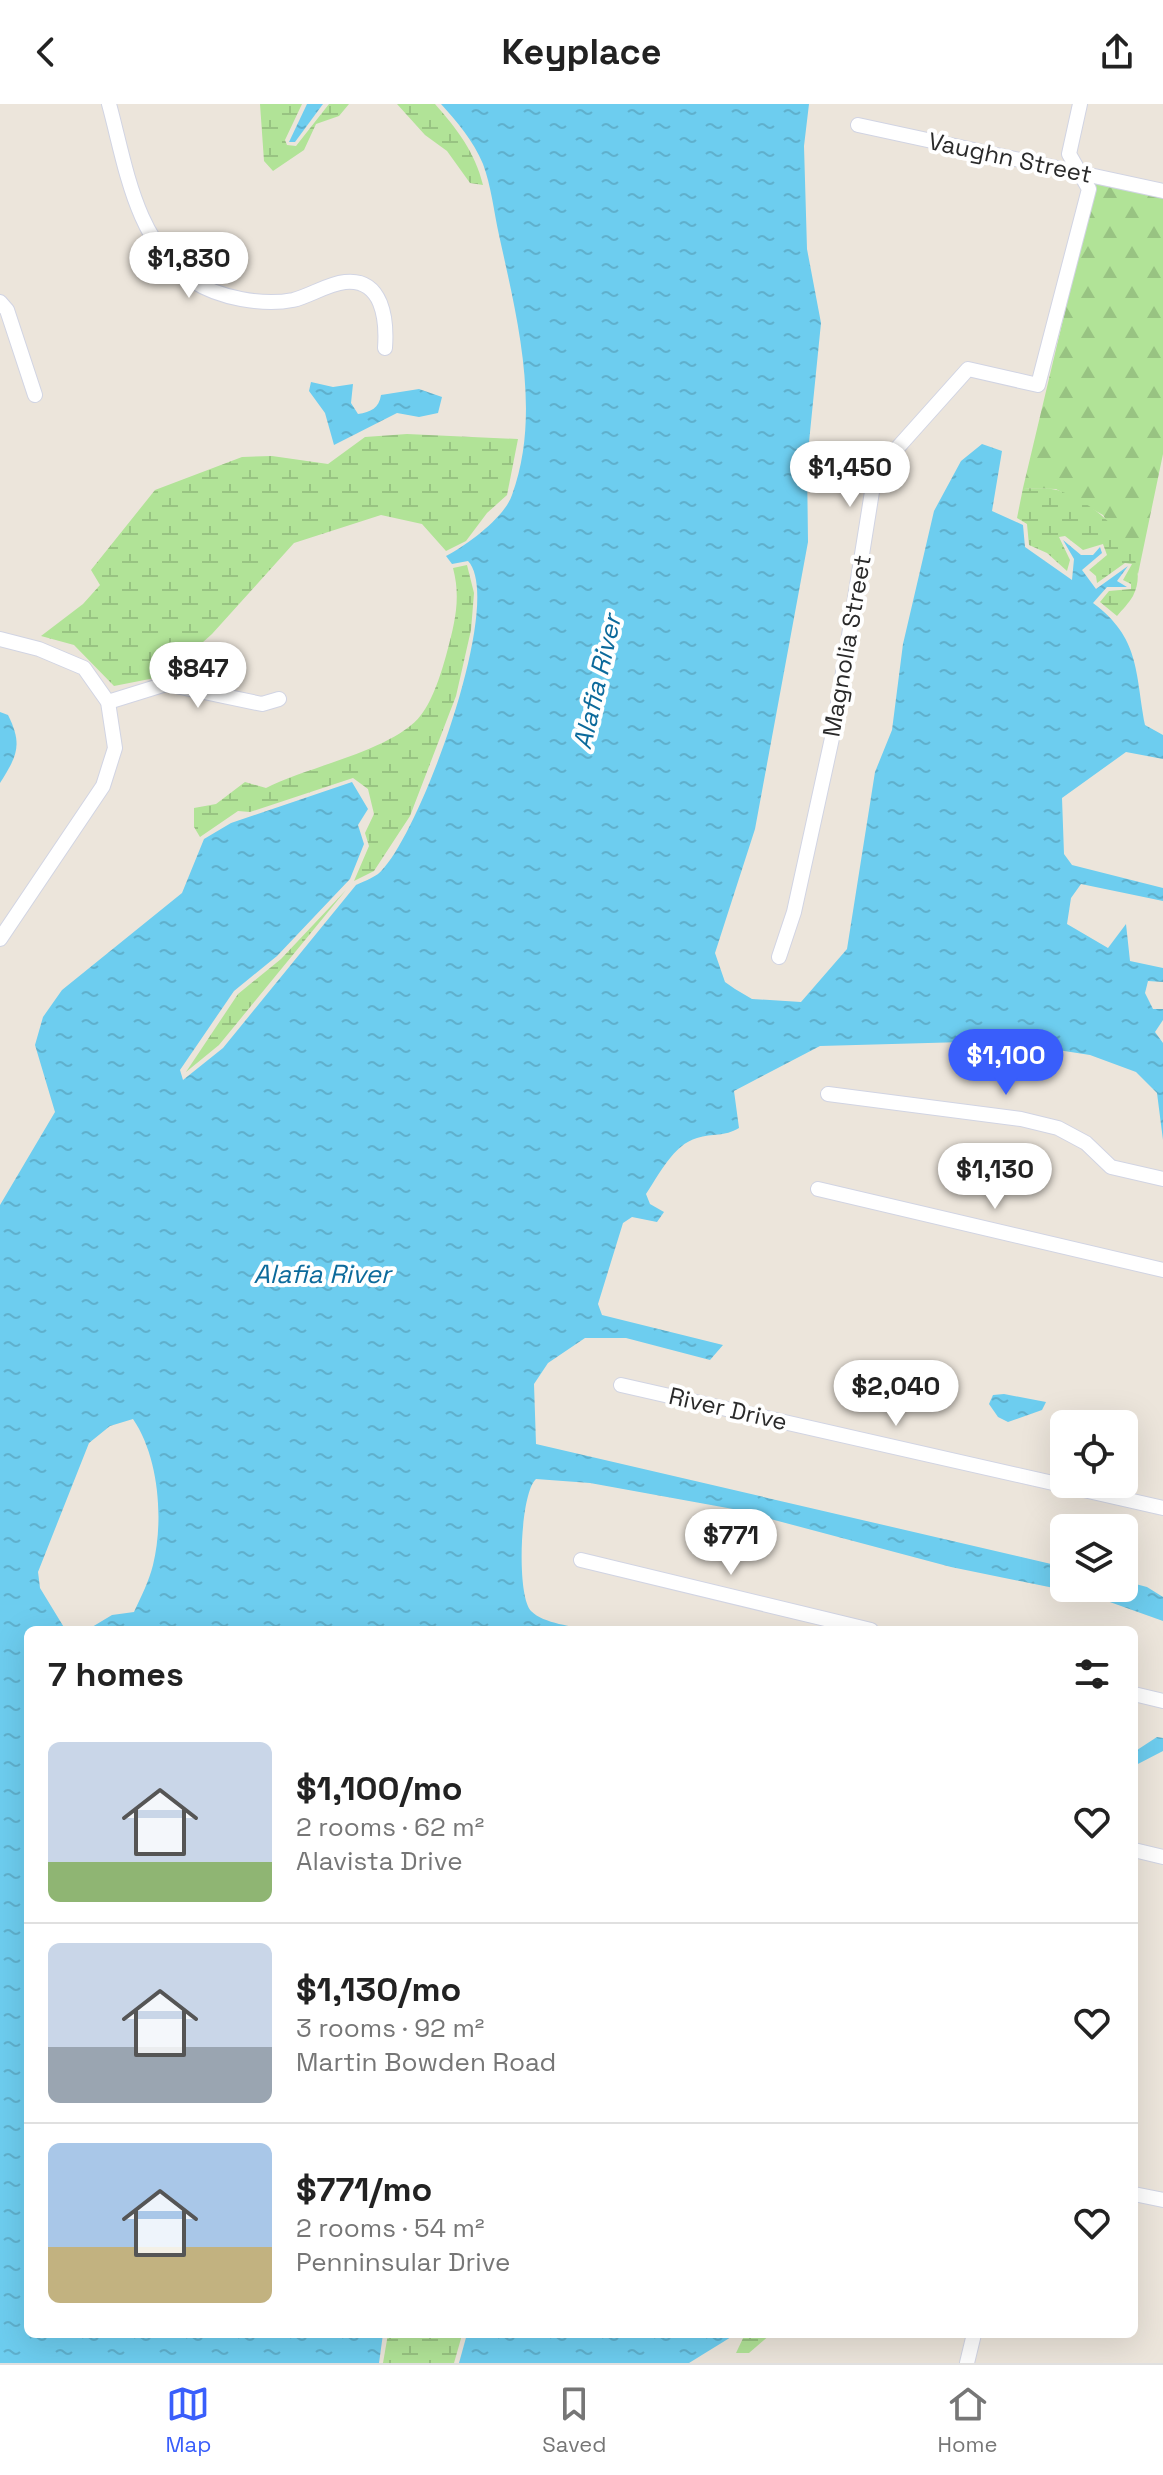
<!DOCTYPE html>
<html lang="en">
<head>
<meta charset="utf-8">
<style>
  :root { --surface:#fff; --page:#f6f6f6; --text:#222; --muted:#767676; --line:#e0e0e0; --accent:#395efb }
  body { margin:0; font-family:"Space Grotesk",sans-serif; background:var(--page); color:var(--text); height:100vh; display:flex; flex-direction:column; font-size:30px; white-space:nowrap }
  * { box-sizing:border-box; margin:0 }
  p { font-size:26px; color:var(--muted) }
  .icon { flex:none; width:44px; height:44px; fill:none; stroke:currentColor; stroke-width:2; stroke-linecap:round; stroke-linejoin:round }
  .map { position:relative; flex:1; overflow:hidden }
  .drawer { position:absolute; left:24px; top:1522px; width:1114px; height:712px; display:flex; flex-direction:column; background:var(--surface); border-radius:12px; box-shadow:0 8px 32px #0002 }
  .drawer>* { flex:none }
  .tools { position:absolute; left:1050px; top:1306px; display:grid; gap:16px }
  .tools a { display:grid; place-items:center; width:88px; height:88px; border-radius:12px; background:var(--surface); box-shadow:0 8px 32px #0002; font-size:40px }
  .price { position:absolute; translate:-50% -68px; padding:0 18px; border-radius:28px; background:#fff; color:#222; font-size:26px; line-height:52px; filter:drop-shadow(0 2px 4px #0008) }
  .price::after { content:''; position:absolute; left:50%; top:48px; width:24px; height:18px; margin-left:-12px; background:inherit; clip-path:polygon(0 0,100% 0,50% 100%) }
  .price.current { background:var(--accent); color:#fff }
  ul { padding:0; list-style:none }
  li { display:flex; align-items:center; gap:24px; height:200px; padding:0 24px }
  li+li { border-top:2px solid var(--line) }
  li span { display:grid; place-items:center; flex:none; width:224px; height:160px; border-radius:12px; color:#555 }
  li>.icon { margin-inline-start:auto }
  span .icon { width:96px; height:96px; fill:#fffc; stroke-width:1 }
  li b { font-size:34px }
  h2 { display:flex; justify-content:space-between; align-items:center; height:96px; padding:0 24px; font-size:34px }
  header { display:flex; justify-content:space-between; align-items:center; height:104px; padding:0 24px; background:var(--surface); font-size:36px; font-weight:700 }
  .tab-bar { display:flex; justify-content:space-around; align-items:center; height:112px; border-top:2px solid var(--line); background:var(--surface); font-size:22px; color:var(--muted) }
  .tab-bar a { display:grid; justify-items:center; gap:4px }
  .tab-bar .current { color:var(--accent) }
  .map>svg:first-child { display:block }
</style>
</head>
<body>
<header><svg class="icon" aria-label="back" viewBox="0 0 24 24"><path d="M15 5l-7 7 7 7"/></svg>Keyplace<svg class="icon" aria-label="share" viewBox="0 0 24 24"><path d="M12 15V3M7 8l5-5 5 5M5 13v7h14v-7"/></svg></header>
<div class="map">
<svg width="1163" height="2259" viewBox="0 0 1163 2259">
  <defs>
    <pattern id="forest-firs" width="22" height="20" patternUnits="userSpaceOnUse" patternTransform="scale(2)"><rect width="22" height="20" fill="#b1e397"/><path d="M5 1l3.5 6h-7zM16 11l3.5 6h-7z" fill="#98c382"/></pattern>
    <pattern id="wetland-marsh" width="20" height="14" patternUnits="userSpaceOnUse" patternTransform="scale(2)"><rect width="20" height="14" fill="#b1e397"/><path d="M1 5h8M5 5V1M11 12h8M15 12V8" fill="none" stroke="#98c382"/></pattern>
    <pattern id="water-ripples" width="26" height="14" patternUnits="userSpaceOnUse" patternTransform="scale(2)"><rect width="26" height="14" fill="#6dcdef"/><path d="M2 4q2-2 4 0t4 0M15 11q2-2 4 0t4 0" fill="none" stroke="#5fb0cd"/></pattern>
  </defs>
  <rect width="100%" height="100%" fill="#ece5db"/>
  <path fill="url(#forest-firs)" d="M 1096,77 L 1163,92 L 1163,350 L 1138,470 L 1103,411 L 1056,385 L 1023,384 Z"/>
  <g fill="url(#wetland-marsh)">
    <path d="M 260,0 L 302,0 L 285,36 L 287,41 L 296,42 L 329,0 L 349,0 L 339,12 L 316,20 L 304,46 L 273,67 L 264,57 Z"/>
    <path d="M 397,0 L 435,0 C 457,25 475,48 483,81 L 470,79 L 447,47 L 425,31 Z"/>
    <path d="M 407,330 L 518,335 L 507,391 L 487,409 L 466,437 L 446,447 L 422,420 L 381,411 L 294,439 L 212,530 L 165,572 L 114,582 L 74,541 L 41,532 L 83,500 L 100,481 L 91,466 L 155,386 L 242,353 L 272,352 L 328,360 L 365,333 Z"/>
    <path d="M 1023,384 C 1035,385 1049,383 1060,387 C 1096,399 1155,449 1133,492 C 1129,499 1122,506 1117,512 L 1100,498 L 1109,487 L 1131,485 L 1131,480 L 1123,476 L 1132,460 L 1125,459 L 1097,479 L 1096,472 L 1089,466 L 1107,451 L 1103,440 L 1083,446 L 1065,432 L 1059,433 L 1070,456 L 1067,467 L 1047,449 L 1029,441 L 1027,420 L 1017,414 Z"/>
    <path d="M 467,461 L 474,489 L 471,526 L 456,592 L 410,712 L 374,767 L 354,777 L 369,742 L 365,729 L 374,710 L 368,685 L 353,674 L 250,708 L 238,707 L 200,733 L 194,723 L 194,704 L 216,700 L 245,678 L 266,684 C 306,663 395,646 421,611 C 433,596 442,567 447,548 C 455,518 461,494 453,464 Z"/>
    <path d="M 346,786 L 219,941 L 186,968 L 238,890 L 281,855 Z"/>
    <path d="M 388,2230 L 462,2230 L 462,2231 L 454,2259 L 383,2259 Z"/>
    <path d="M 745,2230 L 771,2230 L 749,2249 L 736,2249 Z"/>
  </g>
  <g fill="url(#water-ripples)">
    <path d="M 307,0 L 323,0 L 295,38 L 289,38 Z"/>
    <path d="M 441,0 L 809,0 L 804,42 L 807,145 L 821,219 L 807,358 L 808,438 L 755,725 L 715,849 L 725,878 L 735,885 L 752,895 L 801,898 L 847,845 L 875,668 L 892,626 L 903,540 L 934,407 L 961,357 L 982,340 L 1002,347 L 992,407 L 1023,421 L 1025,443 L 1072,476 L 1074,455 L 1063,436 L 1081,451 L 1093,451 L 1100,443 L 1102,449 L 1082,466 L 1096,485 L 1128,462 L 1117,477 L 1127,483 L 1107,483 L 1093,499 C 1140,534 1135,567 1145,621 L 1163,631 L 1163,655 L 1126,648 L 1062,694 L 1064,750 L 1072,761 L 1163,784 L 1163,797 L 1081,780 L 1071,794 L 1067,820 L 1108,844 L 1126,820 L 1130,857 L 1163,864 L 1163,878 L 1148,877 L 1145,889 L 1153,905 L 1163,905 L 1163,916 L 1155,928 L 1163,939 L 1163,1036 L 1157,989 L 1136,968 L 1090,951 L 1000,937 L 820,942 L 734,987 L 739,1024 C 724,1033 713,1029 697,1034 C 674,1040 658,1072 646,1090 L 650,1100 L 664,1108 L 657,1118 L 632,1113 L 623,1119 L 598,1200 L 602,1211 L 723,1241 L 710,1256 L 626,1234 L 585,1234 L 548,1259 L 534,1280 L 536,1340 L 1064,1463 L 1064,1484 L 1124,1484 L 1124,1477 L 1147,1483 L 1163,1493 L 1163,1517 L 1093,1492 L 951,1463 L 733,1405 L 590,1379 L 536,1375 C 520,1389 516,1491 531,1507 C 544,1520 573,1522 590,1526 L 87,1526 L 112,1511 L 134,1508 C 141,1493 149,1477 153,1461 C 164,1416 159,1353 133,1315 L 110,1322 L 89,1339 L 38,1468 L 40,1484 L 65,1525 L 76,1526 L 28,1526 L 28,2230 L 383,2230 L 379,2259 L 0,2259 L 0,1101 L 55,1008 L 35,941 L 43,913 L 62,886 L 182,789 L 204,735 L 231,719 L 352,678 L 368,705 L 358,721 L 364,740 L 350,775 L 277,852 L 234,887 L 180,966 L 183,976 L 223,944 L 356,781 C 363,778 372,774 378,770 C 418,737 506,497 468,457 L 452,460 L 446,452 C 467,441 504,414 512,391 C 542,309 517,213 499,131 C 494,108 491,81 483,60 C 473,36 457,18 441,0 Z"/>
    <path d="M 311,278 L 333,283 L 353,280 L 351,299 L 358,310 C 371,308 379,304 381,291 L 419,285 L 442,293 L 438,309 L 419,313 L 397,309 L 334,341 L 325,309 L 309,287 Z"/>
    <path d="M 0,608 L 8,611 C 23,641 17,652 0,679 Z"/>
    <path d="M 1004,1290 L 1046,1298 L 1042,1306 L 1008,1318 L 998,1313 L 989,1300 L 993,1291 Z"/>
    <path d="M 1157,1633 L 1163,1634 L 1163,1647 L 1134,1662 L 1134,1648 Z"/>
    <path d="M 467,2230 L 736,2230 L 689,2259 L 459,2259 Z"/>
  </g>
  <g fill="none" stroke-linecap="round" stroke-linejoin="round">
    <g stroke="#d1d4e3" stroke-width="16">
      <g id="minor">
        <path d="M 109,0 C 126,62 135,138 193,177 C 219,194 263,202 293,196 C 310,192 327,180 345,178 C 383,174 387,216 385,244"/>
        <path d="M 858,21 L 1163,87"/>
        <path d="M 0,198 L 7,206 L 35,291"/>
        <path d="M 0,535 L 39,545 L 84,564 L 108,598 L 115,644 L 103,682 L 0,835"/>
        <path d="M 108,598 L 166,580 L 262,600 L 279,595"/>
        <path d="M 779,853 L 794,808 L 834,625 L 875,369 L 968,265 L 1038,281 L 1089,85 L 1069,50 L 1080,0"/>
        <path d="M 828,990 L 1021,1015 L 1058,1024 L 1086,1039 L 1111,1063 L 1163,1075"/>
        <path d="M 818,1085 L 1163,1166"/>
        <path d="M 621,1281 L 1163,1404"/>
        <path d="M 581,1456 L 871,1526"/>
        <path d="M 1134,1590 L 1163,1597"/>
        <path d="M 1134,1746 L 1163,1753"/>
        <path d="M 1134,2090 L 1163,2096"/>
        <path d="M 967,2259 L 974,2230"/>
      </g>
    </g>
    <use href="#minor" stroke="#fff" stroke-width="14"/>
  </g>
  <g text-anchor="middle" stroke-width="8" stroke-linejoin="round" paint-order="stroke">
    <g font-size="24" fill="#2a2a2a" stroke="#fff">
      <text transform="translate(1010 54) rotate(12)" y="8">Vaughn Street</text>
      <text transform="translate(847 542) rotate(-80)" y="8">Magnolia Street</text>
      <text transform="translate(728 1305) rotate(13)" y="8">River Drive</text>
    </g>
    <g font-size="26" font-style="italic" fill="#0c6a9b" stroke="#fff">
      <text transform="translate(597 578) rotate(-77)" y="9">Alafia River</text>
      <text x="322" y="1179">Alafia River</text>
    </g>
  </g>
</svg>
<div class="tools">
<a><svg class="icon" aria-label="locate" viewBox="0 0 24 24"><circle cx="12" cy="12" r="6"/><path d="M12 2v4M12 18v4M2 12h4M18 12h4"/></svg></a>
<a><svg class="icon" aria-label="layers" viewBox="0 0 24 24"><path d="M12 4l9 5-9 5-9-5zM3 14l9 5 9-5"/></svg></a>
</div>
<b class="price" style="left:189px;top:196px">$1,830</b>
<b class="price" style="left:850px;top:405px">$1,450</b>
<b class="price" style="left:198px;top:606px">$847</b>
<b class="price current" style="left:1006px;top:993px">$1,100</b>
<b class="price" style="left:995px;top:1107px">$1,130</b>
<b class="price" style="left:896px;top:1324px">$2,040</b>
<b class="price" style="left:731px;top:1473px">$771</b>
<section class="drawer">
<h2>7 homes<svg class="icon" aria-label="filters" viewBox="0 0 24 24"><path d="M4 7h16M4 17h16"/><circle cx="9" cy="7" r="2"/><circle cx="15" cy="17" r="2"/></svg></h2>
<ul>
<li><span style="background:linear-gradient(#c9d6e8 75%,#8fb573 0)"><svg class="icon" aria-label="home" viewBox="0 0 24 24"><path d="M3 11l9-7 9 7M6 9v11h12V9"/></svg></span><div><b>$1,100/mo</b><p>2 rooms · 62 m²</p><p>Alavista Drive</p></div><svg class="icon" aria-label="heart" viewBox="0 0 24 24"><path d="M12 20l-8-8c-3-5 5-10 8-4 3-6 11-1 8 4z"/></svg></li>
<li><span style="background:linear-gradient(#c9d6e8 65%,#9aa5b1 0)"><svg class="icon" aria-label="home" viewBox="0 0 24 24"><path d="M3 11l9-7 9 7M6 9v11h12V9"/></svg></span><div><b>$1,130/mo</b><p>3 rooms · 92 m²</p><p>Martin Bowden Road</p></div><svg class="icon" aria-label="heart" viewBox="0 0 24 24"><path d="M12 20l-8-8c-3-5 5-10 8-4 3-6 11-1 8 4z"/></svg></li>
<li><span style="background:linear-gradient(#a9c7e8 65%,#c2b280 0)"><svg class="icon" aria-label="home" viewBox="0 0 24 24"><path d="M3 11l9-7 9 7M6 9v11h12V9"/></svg></span><div><b>$771/mo</b><p>2 rooms · 54 m²</p><p>Penninsular Drive</p></div><svg class="icon" aria-label="heart" viewBox="0 0 24 24"><path d="M12 20l-8-8c-3-5 5-10 8-4 3-6 11-1 8 4z"/></svg></li>
</ul>
</section>
</div>
<nav class="tab-bar">
<a class="current"><svg class="icon" aria-label="map" viewBox="0 0 24 24"><path d="M3 6l6-2 6 2 6-2v14l-6 2-6-2-6 2zM9 4v14M15 6v14"/></svg>Map</a>
<a><svg class="icon" aria-label="saved" viewBox="0 0 24 24"><path d="M7 4h10v16l-5-4-5 4z"/></svg>Saved</a>
<a><svg class="icon" aria-label="home" viewBox="0 0 24 24"><path d="M3 11l9-7 9 7M6 9v11h12V9"/></svg>Home</a>
</nav>
</body>
</html>
